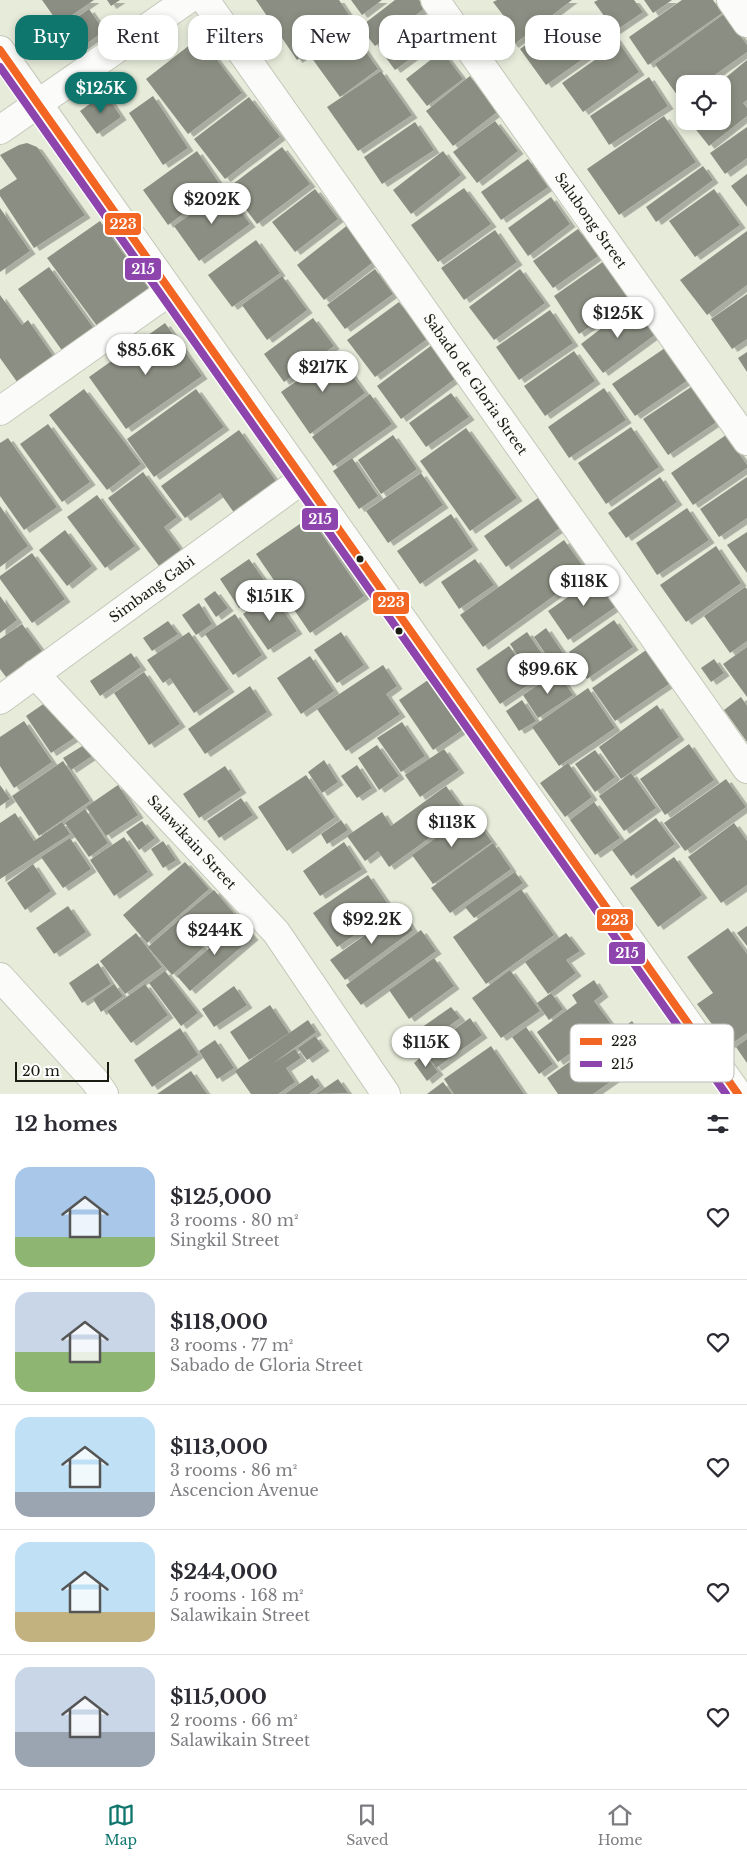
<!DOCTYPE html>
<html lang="en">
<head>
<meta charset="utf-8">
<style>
  :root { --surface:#fff; --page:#f7f7f7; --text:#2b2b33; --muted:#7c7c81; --line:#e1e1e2; --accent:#0f766e }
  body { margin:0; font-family:"Libre Baskerville",serif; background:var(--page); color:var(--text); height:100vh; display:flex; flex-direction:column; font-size:19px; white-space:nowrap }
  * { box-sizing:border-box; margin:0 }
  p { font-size:16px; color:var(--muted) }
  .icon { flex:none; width:28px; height:28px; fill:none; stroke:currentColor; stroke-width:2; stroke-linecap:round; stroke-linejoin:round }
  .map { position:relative; height:1094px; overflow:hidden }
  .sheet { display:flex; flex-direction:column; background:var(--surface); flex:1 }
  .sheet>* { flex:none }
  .banner { position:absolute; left:15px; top:15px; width:718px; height:45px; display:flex; gap:10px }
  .controls { position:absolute; left:676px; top:75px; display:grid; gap:10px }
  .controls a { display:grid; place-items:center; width:55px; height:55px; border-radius:10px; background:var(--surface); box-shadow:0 2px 8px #0003; font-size:25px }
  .scale { position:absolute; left:15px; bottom:12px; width:94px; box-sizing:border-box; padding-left:5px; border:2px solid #1a1c12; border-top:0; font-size:14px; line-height:18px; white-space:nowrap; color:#1a1c12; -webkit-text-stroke:4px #fff; paint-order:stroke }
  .price { position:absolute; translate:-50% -42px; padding:0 11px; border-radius:18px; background:#fff; color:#222; font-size:16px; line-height:32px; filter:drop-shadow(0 1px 2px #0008) }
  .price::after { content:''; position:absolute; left:50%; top:30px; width:15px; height:11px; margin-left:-8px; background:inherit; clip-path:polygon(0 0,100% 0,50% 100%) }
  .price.active { background:var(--accent); color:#fff }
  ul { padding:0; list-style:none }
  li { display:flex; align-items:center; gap:15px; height:125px; padding:0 15px }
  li+li { border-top:1px solid var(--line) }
  li span { display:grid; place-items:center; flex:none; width:140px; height:100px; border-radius:15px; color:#555 }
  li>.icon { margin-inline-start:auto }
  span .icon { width:60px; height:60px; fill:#fffc; stroke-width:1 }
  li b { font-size:21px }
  h2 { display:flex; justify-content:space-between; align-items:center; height:60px; padding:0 15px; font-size:21px }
  .chip { padding:0 18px; border-radius:15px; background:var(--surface); box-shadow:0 2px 8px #0003; font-size:18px; line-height:45px }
  .chip.active { background:var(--accent); color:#fff }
  .tab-bar { display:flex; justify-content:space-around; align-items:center; height:70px; border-top:1px solid var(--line); background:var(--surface); font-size:14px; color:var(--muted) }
  .tab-bar a { display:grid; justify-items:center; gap:2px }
  .tab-bar .active { color:var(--accent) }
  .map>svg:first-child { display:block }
</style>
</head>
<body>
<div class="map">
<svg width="747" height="1094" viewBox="0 0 747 1094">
  <defs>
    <filter id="shadow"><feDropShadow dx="5.5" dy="3" stdDeviation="0" flood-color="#0004"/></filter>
  </defs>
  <rect width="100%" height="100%" fill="#e6ebda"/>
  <g fill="#8b8e82" filter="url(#shadow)">
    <path d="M 42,0 L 94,0 L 59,24 Z"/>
    <path d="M 107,0 L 120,0 L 111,6 Z"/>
    <path d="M 256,0 L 339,0 L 353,21 L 297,60 Z"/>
    <path d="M 351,0 L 382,0 L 362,15 Z"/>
    <path d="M 395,0 L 419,0 L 425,8 L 375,46 L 360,27 Z"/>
    <path d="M 497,0 L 572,0 L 513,45 L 503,32 L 512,27 L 493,2 Z"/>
    <path d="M 598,0 L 634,0 L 643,12 L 615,31 L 594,2 Z"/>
    <path d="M 644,0 L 672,0 L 653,13 Z"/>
    <path d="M 682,0 L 713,0 L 722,13 L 648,65 L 629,37 Z"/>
    <path d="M 89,9 L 104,31 L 82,47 L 67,25 Z"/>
    <path d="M 724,14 L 747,45 L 747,52 L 702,84 L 685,84 L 685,96 L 680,99 L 655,64 Z"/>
    <path d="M 429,15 L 444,34 L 395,70 L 381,51 Z"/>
    <path d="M 560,20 L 587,56 L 546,85 L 520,49 Z"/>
    <path d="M 350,29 L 378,69 L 340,97 L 311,57 Z"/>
    <path d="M 200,37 L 242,93 L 188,134 L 146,79 Z"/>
    <path d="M 615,37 L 639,72 L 583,112 L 562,83 L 599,57 L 595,52 Z"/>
    <path d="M 442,51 L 463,79 L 427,106 L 406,79 Z"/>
    <path d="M 747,60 L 747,100 L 743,103 L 747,108 L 747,116 L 709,146 L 689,121 L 722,121 L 722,84 L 718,84 Z"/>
    <path d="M 381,71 L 412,115 L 358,151 L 327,107 Z"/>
    <path d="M 470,76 L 497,112 L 453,146 L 426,111 Z"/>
    <path d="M 649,77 L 668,106 L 609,145 L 590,116 Z"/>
    <path d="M 105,93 L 121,117 L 97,134 L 80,111 Z"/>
    <path d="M 153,96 L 188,148 L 163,165 L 129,113 Z"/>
    <path d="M 249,97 L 280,137 L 225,179 L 194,139 Z"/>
    <path d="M 664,116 L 696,162 L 619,215 L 587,169 Z"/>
    <path d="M 495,121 L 518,151 L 477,183 L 453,152 Z"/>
    <path d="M 415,122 L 434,150 L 382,184 L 364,157 Z"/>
    <path d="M 747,127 L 747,158 L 725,174 L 710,153 Z"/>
    <path d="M 27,143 L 37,147 L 85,215 L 34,248 L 0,196 L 0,190 L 17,179 L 0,155 L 19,145 Z"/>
    <path d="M 282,147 L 310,184 L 257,224 L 229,187 Z"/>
    <path d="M 197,151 L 221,186 L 168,225 L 143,190 Z"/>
    <path d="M 443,151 L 461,175 L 411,214 L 393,190 Z"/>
    <path d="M 528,159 L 548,187 L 501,220 L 481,192 Z"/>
    <path d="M 703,166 L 713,180 L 656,222 L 646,207 Z"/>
    <path d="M 747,174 L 747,207 L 731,186 Z"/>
    <path d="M 464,188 L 491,224 L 438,262 L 411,225 Z"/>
    <path d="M 315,189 L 338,219 L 295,252 L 272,222 Z"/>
    <path d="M 714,189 L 740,225 L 695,257 L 669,221 Z"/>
    <path d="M 225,190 L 250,224 L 199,261 L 174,226 Z"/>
    <path d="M 551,197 L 570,224 L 528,256 L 508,228 Z"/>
    <path d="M 0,208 L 30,251 L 0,272 Z"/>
    <path d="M 100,221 L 152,293 L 100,330 L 47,258 Z"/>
    <path d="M 349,224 L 377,259 L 324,300 L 297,265 Z"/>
    <path d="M 578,229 L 598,256 L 553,288 L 533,261 Z"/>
    <path d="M 495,230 L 517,262 L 464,300 L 441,268 Z"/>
    <path d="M 747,231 L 747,285 L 707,315 L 680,280 Z"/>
    <path d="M 256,240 L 280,273 L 232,307 L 208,275 Z"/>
    <path d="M 607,259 L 633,297 L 579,334 L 554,296 Z"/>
    <path d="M 49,267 L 97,333 L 66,356 L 18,289 Z"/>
    <path d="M 375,269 L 393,294 L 345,329 L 327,305 Z"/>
    <path d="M 520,269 L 545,303 L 494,340 L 469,307 Z"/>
    <path d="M 282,276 L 307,310 L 267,340 L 242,305 Z"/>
    <path d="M 747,294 L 747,339 L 732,349 L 711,319 Z"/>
    <path d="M 0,295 L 22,325 L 28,320 L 56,360 L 20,386 L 0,358 Z"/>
    <path d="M 399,302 L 427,339 L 375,377 L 347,340 Z"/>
    <path d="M 633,304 L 656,334 L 603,373 L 581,344 Z"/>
    <path d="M 550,310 L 573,343 L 519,380 L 496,347 Z"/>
    <path d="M 313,318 L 334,346 L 284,382 L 264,354 Z"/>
    <path d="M 165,323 L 202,376 L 126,429 L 89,377 Z"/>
    <path d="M 436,342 L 460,375 L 401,419 L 377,386 Z"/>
    <path d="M 665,348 L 688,380 L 635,416 L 612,384 Z"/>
    <path d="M 574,351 L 595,381 L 545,416 L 524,386 Z"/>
    <path d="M 747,352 L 747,372 L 738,358 Z"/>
    <path d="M 336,353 L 365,393 L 310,434 L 281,392 Z"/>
    <path d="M 694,385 L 718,421 L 668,455 L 643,419 Z"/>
    <path d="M 604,388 L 626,420 L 569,458 L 548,427 Z"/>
    <path d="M 84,389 L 141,464 L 107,490 L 49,415 Z"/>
    <path d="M 196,389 L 224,427 L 154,477 L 127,439 Z"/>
    <path d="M 451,393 L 469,417 L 426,447 L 409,423 Z"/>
    <path d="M 370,394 L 392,424 L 333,466 L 312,437 Z"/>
    <path d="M 48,424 L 90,482 L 62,502 L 20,444 Z"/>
    <path d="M 631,427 L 659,467 L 606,504 L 578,463 Z"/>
    <path d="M 466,428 L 517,498 L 470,531 L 420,461 Z"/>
    <path d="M 239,430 L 278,484 L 235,514 L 220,493 L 185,518 L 161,486 Z"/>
    <path d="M 393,435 L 417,469 L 381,494 L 358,460 Z"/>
    <path d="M 726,435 L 747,465 L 747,468 L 693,505 L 671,473 Z"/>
    <path d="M 8,438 L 57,507 L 24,530 L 0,496 L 0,443 Z"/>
    <path d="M 352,458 L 378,496 L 359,509 L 333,471 Z"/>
    <path d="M 143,472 L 177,517 L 164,527 L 181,550 L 159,566 L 108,498 Z"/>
    <path d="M 421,473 L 443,505 L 388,543 L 366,511 Z"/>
    <path d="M 660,477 L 677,502 L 626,538 L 608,513 Z"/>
    <path d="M 747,477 L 747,518 L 719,537 L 700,509 Z"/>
    <path d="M 97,495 L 135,546 L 105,568 L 67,517 Z"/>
    <path d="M 538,498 L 560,528 L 506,567 L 484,536 Z"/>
    <path d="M 0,506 L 28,546 L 0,567 Z"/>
    <path d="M 687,508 L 709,540 L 657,575 L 636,543 Z"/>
    <path d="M 451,514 L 473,547 L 420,584 L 397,551 Z"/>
    <path d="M 310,517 L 364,596 L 310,633 L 256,554 Z"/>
    <path d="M 65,530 L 92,566 L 67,586 L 39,550 Z"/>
    <path d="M 747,532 L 747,573 L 727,545 Z"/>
    <path d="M 564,540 L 587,572 L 483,647 L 460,615 Z"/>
    <path d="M 716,546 L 741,583 L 686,622 L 660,585 Z"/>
    <path d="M 32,553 L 65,599 L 32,623 L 0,579 L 0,576 Z"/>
    <path d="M 249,559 L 269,587 L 239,608 L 220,579 Z"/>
    <path d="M 475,559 L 494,585 L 459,609 L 441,582 Z"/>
    <path d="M 601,574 L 621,603 L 568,640 L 548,611 Z"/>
    <path d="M 745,587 L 747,589 L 747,641 L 730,653 L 704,616 Z"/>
    <path d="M 215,591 L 228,608 L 216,617 L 204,599 Z"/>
    <path d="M 272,594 L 297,631 L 268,650 L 243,614 Z"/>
    <path d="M 0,596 L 17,620 L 0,633 Z"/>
    <path d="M 199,603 L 212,624 L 196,635 L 182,615 Z"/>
    <path d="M 235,614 L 262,655 L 233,675 L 205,634 Z"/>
    <path d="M 614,620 L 633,647 L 587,679 L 569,652 Z"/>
    <path d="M 168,621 L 178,634 L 152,651 L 143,638 Z"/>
    <path d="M 22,624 L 42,651 L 6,677 L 0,669 L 0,639 Z"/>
    <path d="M 546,628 L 565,656 L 553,665 L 534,637 Z"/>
    <path d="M 189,632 L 229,689 L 194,713 L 170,678 L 163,683 L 147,660 Z"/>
    <path d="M 341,632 L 364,665 L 337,683 L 314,650 Z"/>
    <path d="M 527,632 L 548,663 L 531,675 L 510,644 Z"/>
    <path d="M 509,646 L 534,681 L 500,704 L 476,669 Z"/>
    <path d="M 747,647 L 747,697 L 723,664 Z"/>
    <path d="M 649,648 L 672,682 L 615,721 L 592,688 Z"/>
    <path d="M 131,653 L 141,667 L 100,696 L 90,681 Z"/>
    <path d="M 310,656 L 334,691 L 301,714 L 277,678 Z"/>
    <path d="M 714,659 L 724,673 L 711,682 L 701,668 Z"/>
    <path d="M 383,665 L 397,686 L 386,694 L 400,714 L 346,751 L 317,709 Z"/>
    <path d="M 144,672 L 180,724 L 149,745 L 114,693 Z"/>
    <path d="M 557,672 L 573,695 L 538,718 L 523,695 Z"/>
    <path d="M 428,680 L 462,730 L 433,750 L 399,700 Z"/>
    <path d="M 250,686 L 267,712 L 205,754 L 188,729 Z"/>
    <path d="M 588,688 L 615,728 L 559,766 L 532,727 Z"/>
    <path d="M 741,697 L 747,706 L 747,742 L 724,710 Z"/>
    <path d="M 52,698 L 77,736 L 51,753 L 26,716 Z"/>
    <path d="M 522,700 L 536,721 L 519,731 L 506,711 Z"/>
    <path d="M 657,705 L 679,737 L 621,779 L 599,747 Z"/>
    <path d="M 24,721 L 52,762 L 14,788 L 0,766 L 0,737 Z"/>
    <path d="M 402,722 L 425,756 L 401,772 L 377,738 Z"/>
    <path d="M 689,744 L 714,780 L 665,815 L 640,779 Z"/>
    <path d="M 84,745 L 92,756 L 71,770 L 63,758 Z"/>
    <path d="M 377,745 L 399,776 L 379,790 L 358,758 Z"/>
    <path d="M 444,749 L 459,770 L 420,797 L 405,775 Z"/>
    <path d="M 595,750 L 615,777 L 595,792 L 575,764 Z"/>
    <path d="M 324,760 L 338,782 L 322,793 L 308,772 Z"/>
    <path d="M 63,761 L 90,801 L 39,836 L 12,796 Z"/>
    <path d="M 568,763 L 592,797 L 565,817 L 540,783 Z"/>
    <path d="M 357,765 L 372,788 L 357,798 L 341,776 Z"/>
    <path d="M 225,766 L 241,790 L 199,818 L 183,794 Z"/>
    <path d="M 631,773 L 656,808 L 624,831 L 599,796 Z"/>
    <path d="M 306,775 L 335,817 L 287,851 L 258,807 Z"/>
    <path d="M 726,779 L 746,807 L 685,851 L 664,823 Z"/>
    <path d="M 0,785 L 10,799 L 0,806 Z"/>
    <path d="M 118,785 L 138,815 L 106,836 L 86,807 Z"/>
    <path d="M 446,786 L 465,812 L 389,867 L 378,851 L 365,861 L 347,836 L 382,812 L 391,826 Z"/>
    <path d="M 241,798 L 253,815 L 219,838 L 207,821 Z"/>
    <path d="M 594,802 L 620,838 L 595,855 L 570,820 Z"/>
    <path d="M 85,809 L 108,843 L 89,857 L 65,823 Z"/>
    <path d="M 15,813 L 34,841 L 62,822 L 70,834 L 0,879 L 0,823 Z"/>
    <path d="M 471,813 L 492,842 L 433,884 L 412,855 Z"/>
    <path d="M 656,818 L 675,844 L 631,876 L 612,850 Z"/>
    <path d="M 341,820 L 348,830 L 327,844 L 321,834 Z"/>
    <path d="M 142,821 L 155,838 L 139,850 L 126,832 Z"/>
    <path d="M 734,823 L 747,841 L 747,885 L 721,903 L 688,857 Z"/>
    <path d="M 124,837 L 148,872 L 114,896 L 90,860 Z"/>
    <path d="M 70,838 L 91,869 L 63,888 L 41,857 Z"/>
    <path d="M 163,841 L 176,860 L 163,868 L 151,849 Z"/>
    <path d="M 344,842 L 362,869 L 320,896 L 303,871 Z"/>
    <path d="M 493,843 L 511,869 L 450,913 L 431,888 Z"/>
    <path d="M 674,857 L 702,895 L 658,927 L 630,888 Z"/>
    <path d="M 185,862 L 209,889 L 147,943 L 123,915 Z"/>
    <path d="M 33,864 L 51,891 L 25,910 L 7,883 Z"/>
    <path d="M 515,872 L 523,883 L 474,918 L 465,907 Z"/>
    <path d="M 368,875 L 392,910 L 337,947 L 313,913 Z"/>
    <path d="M 521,889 L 554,935 L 486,984 L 453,937 Z"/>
    <path d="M 214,890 L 237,917 L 204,946 L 180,918 Z"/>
    <path d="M 68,906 L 86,932 L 54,954 L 36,928 Z"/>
    <path d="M 400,910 L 413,930 L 345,980 L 330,960 Z"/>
    <path d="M 179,920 L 203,948 L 172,975 L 148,947 Z"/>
    <path d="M 240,922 L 253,937 L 190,991 L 177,976 Z"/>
    <path d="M 747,926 L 747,946 L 737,933 Z"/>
    <path d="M 728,928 L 747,954 L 747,1033 L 728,1046 L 697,1004 L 713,993 L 687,957 Z"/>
    <path d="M 421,930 L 436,951 L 361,1005 L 346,985 Z"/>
    <path d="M 136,933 L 162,967 L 125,994 L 100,961 Z"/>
    <path d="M 566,933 L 580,951 L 566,960 L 576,973 L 548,994 L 525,962 Z"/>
    <path d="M 434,958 L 454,986 L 409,1019 L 389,990 Z"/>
    <path d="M 98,963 L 111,984 L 82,1003 L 69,983 Z"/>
    <path d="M 510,970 L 540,1011 L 501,1038 L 472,998 Z"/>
    <path d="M 165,971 L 198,1013 L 181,1026 L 149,983 Z"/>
    <path d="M 594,980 L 603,994 L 594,1001 L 611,1024 L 558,1062 L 537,1032 L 577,1003 L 572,995 Z"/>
    <path d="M 114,984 L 123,996 L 101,1012 L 93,999 Z"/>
    <path d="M 145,984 L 168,1015 L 131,1043 L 107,1011 Z"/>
    <path d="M 234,986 L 247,1005 L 214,1027 L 202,1009 Z"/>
    <path d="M 551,993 L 563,1009 L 549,1020 L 537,1003 Z"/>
    <path d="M 270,1005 L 289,1033 L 249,1060 L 230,1032 Z"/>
    <path d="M 451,1007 L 460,1018 L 417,1049 L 408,1037 Z"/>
    <path d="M 470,1018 L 482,1035 L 436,1068 L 424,1051 Z"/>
    <path d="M 308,1020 L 316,1032 L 272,1064 L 295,1049 L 301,1058 L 286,1068 L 295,1082 L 278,1094 L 251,1094 L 235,1071 Z"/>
    <path d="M 632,1021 L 652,1050 L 624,1070 L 604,1042 Z"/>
    <path d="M 526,1027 L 553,1064 L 539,1074 L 512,1037 Z"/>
    <path d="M 180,1028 L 198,1055 L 152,1087 L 134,1060 Z"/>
    <path d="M 315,1036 L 324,1048 L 307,1060 L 298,1048 Z"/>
    <path d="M 747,1039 L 747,1063 L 736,1047 Z"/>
    <path d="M 215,1040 L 234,1068 L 217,1079 L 199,1051 Z"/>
    <path d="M 599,1041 L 623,1073 L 593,1094 L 558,1094 L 547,1078 Z"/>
    <path d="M 491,1046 L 524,1094 L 454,1094 L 444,1079 Z"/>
    <path d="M 425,1054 L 438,1072 L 427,1081 L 414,1063 Z"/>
    <path d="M 191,1071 L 207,1094 L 157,1094 Z"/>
    <path d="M 312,1075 L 320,1086 L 309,1094 L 285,1094 Z"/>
    <path d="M 338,1079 L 348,1093 L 316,1094 Z"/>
    <path d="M 443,1082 L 452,1094 L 427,1094 Z"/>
  </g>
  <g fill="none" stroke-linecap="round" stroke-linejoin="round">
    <g stroke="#c5c8bb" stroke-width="30">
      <g id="minor">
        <path id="s1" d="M 205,0 L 747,769"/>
        <path id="s2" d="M 435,0 L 747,441"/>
        <path d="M 731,0 L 747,23"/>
        <path d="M 0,50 L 738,1094"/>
        <path d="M 0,130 L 187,0"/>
        <path d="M 0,411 L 170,291"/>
        <path id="s3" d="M 35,674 L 276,932 L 386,1094"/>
        <path id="s4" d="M 0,700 L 303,479"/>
        <path d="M 0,977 L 95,1081 L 104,1094"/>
      </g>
    </g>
    <use href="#minor" stroke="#fbfcf9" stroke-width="28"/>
    <g stroke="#fff" stroke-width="11">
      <path id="bus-1" d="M 0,50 L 738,1094"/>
    </g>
    <g stroke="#fff" stroke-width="11">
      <path id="bus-2" d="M 0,67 L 726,1094"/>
    </g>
    <use href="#bus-1" stroke="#f26522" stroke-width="8"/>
    <use href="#bus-2" stroke="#8e44ad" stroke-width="8"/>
  </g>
  <g fill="#1a1c12" stroke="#fff" stroke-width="2">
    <circle cx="360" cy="559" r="4.5"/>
    <circle cx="399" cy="631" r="4.5"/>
  </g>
  <g text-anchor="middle" stroke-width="5" stroke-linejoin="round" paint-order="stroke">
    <g font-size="14" fill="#1a1c12" stroke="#fff">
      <text dy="5" stroke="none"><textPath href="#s2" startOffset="270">Salubong Street</textPath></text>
      <text dy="5" stroke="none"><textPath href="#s1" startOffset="470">Sabado de Gloria Street</textPath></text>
      <text dy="5" stroke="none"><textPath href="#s4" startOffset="188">Simbang Gabi</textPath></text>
      <text dy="5" stroke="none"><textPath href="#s3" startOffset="230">Salawikain Street</textPath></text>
    </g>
  </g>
  <rect x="570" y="1024" width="164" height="58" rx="8" fill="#fff" stroke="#babbb8" stroke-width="1"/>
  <rect x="580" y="1038" width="22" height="7" fill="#f26522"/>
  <rect x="580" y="1061" width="22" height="6" fill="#8e44ad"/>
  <g font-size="14" fill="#1a1c12">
    <text x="611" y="1046">223</text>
    <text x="611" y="1069">215</text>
  </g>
  <g stroke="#fff" stroke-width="2">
    <rect x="104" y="212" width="38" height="24" rx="5" fill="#f26522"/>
    <rect x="124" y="257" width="38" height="24" rx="5" fill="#8e44ad"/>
    <rect x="301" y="507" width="38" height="24" rx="5" fill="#8e44ad"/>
    <rect x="372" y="591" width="38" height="24" rx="5" fill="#f26522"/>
    <rect x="596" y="908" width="38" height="24" rx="5" fill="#f26522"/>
    <rect x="608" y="941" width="38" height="24" rx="5" fill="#8e44ad"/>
  </g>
  <g font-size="14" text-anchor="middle" font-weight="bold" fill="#fff">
    <text x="123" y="229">223</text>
    <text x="143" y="274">215</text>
    <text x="320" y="524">215</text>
    <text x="391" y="607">223</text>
    <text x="615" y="925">223</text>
    <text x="627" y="958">215</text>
  </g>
</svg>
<div class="controls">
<a><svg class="icon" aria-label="locate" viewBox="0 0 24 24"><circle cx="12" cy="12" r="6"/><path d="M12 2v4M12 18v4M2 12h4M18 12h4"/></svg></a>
</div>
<div class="scale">20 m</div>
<b class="price active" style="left:101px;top:114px">$125K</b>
<b class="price" style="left:212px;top:225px">$202K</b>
<b class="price" style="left:618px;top:339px">$125K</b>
<b class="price" style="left:146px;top:376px">$85.6K</b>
<b class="price" style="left:323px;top:393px">$217K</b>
<b class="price" style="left:584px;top:607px">$118K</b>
<b class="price" style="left:270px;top:622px">$151K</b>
<b class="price" style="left:548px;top:695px">$99.6K</b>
<b class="price" style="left:452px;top:848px">$113K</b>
<b class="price" style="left:372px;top:945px">$92.2K</b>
<b class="price" style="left:215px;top:956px">$244K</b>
<b class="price" style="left:426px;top:1068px">$115K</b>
<div class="banner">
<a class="chip active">Buy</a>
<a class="chip">Rent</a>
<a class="chip">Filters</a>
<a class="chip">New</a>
<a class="chip">Apartment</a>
<a class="chip">House</a>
</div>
</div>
<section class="sheet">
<h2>12 homes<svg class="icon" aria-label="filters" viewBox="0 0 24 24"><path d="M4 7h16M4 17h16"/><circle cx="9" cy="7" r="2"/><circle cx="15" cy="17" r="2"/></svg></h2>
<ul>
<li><span style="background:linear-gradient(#a9c7e8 70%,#8fb573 0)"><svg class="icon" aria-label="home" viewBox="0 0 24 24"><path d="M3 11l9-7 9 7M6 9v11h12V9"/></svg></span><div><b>$125,000</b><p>3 rooms · 80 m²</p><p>Singkil Street</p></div><svg class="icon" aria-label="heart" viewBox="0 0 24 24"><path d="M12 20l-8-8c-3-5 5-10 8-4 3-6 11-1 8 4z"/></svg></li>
<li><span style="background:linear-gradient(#c9d6e8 60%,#8fb573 0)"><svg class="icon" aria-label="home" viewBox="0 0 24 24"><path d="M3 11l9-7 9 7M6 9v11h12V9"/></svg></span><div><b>$118,000</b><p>3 rooms · 77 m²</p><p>Sabado de Gloria Street</p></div><svg class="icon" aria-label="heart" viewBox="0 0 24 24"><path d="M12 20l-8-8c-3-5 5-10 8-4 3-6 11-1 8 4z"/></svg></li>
<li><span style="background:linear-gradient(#bfe0f5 75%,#9aa5b1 0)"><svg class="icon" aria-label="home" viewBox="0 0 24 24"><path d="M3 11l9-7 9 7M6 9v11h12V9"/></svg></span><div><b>$113,000</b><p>3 rooms · 86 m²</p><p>Ascencion Avenue</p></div><svg class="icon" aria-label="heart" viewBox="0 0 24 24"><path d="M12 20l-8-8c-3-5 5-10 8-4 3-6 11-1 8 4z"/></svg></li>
<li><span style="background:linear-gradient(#bfe0f5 70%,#c2b280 0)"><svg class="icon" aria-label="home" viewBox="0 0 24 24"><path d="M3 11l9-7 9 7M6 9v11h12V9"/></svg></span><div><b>$244,000</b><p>5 rooms · 168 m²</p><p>Salawikain Street</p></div><svg class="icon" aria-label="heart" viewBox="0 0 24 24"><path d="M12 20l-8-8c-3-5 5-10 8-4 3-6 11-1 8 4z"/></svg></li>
<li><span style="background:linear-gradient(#c9d6e8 65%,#9aa5b1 0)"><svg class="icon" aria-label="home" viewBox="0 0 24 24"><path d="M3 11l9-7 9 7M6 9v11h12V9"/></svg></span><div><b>$115,000</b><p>2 rooms · 66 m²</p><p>Salawikain Street</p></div><svg class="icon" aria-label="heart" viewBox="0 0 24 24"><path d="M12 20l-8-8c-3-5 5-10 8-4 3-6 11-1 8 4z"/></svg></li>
</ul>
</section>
<nav class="tab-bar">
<a class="active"><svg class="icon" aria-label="map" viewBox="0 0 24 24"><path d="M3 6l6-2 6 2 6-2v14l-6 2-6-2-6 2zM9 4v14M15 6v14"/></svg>Map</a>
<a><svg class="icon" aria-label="saved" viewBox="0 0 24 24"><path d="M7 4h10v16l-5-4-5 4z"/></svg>Saved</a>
<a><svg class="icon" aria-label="home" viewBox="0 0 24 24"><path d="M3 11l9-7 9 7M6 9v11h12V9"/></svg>Home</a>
</nav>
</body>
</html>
